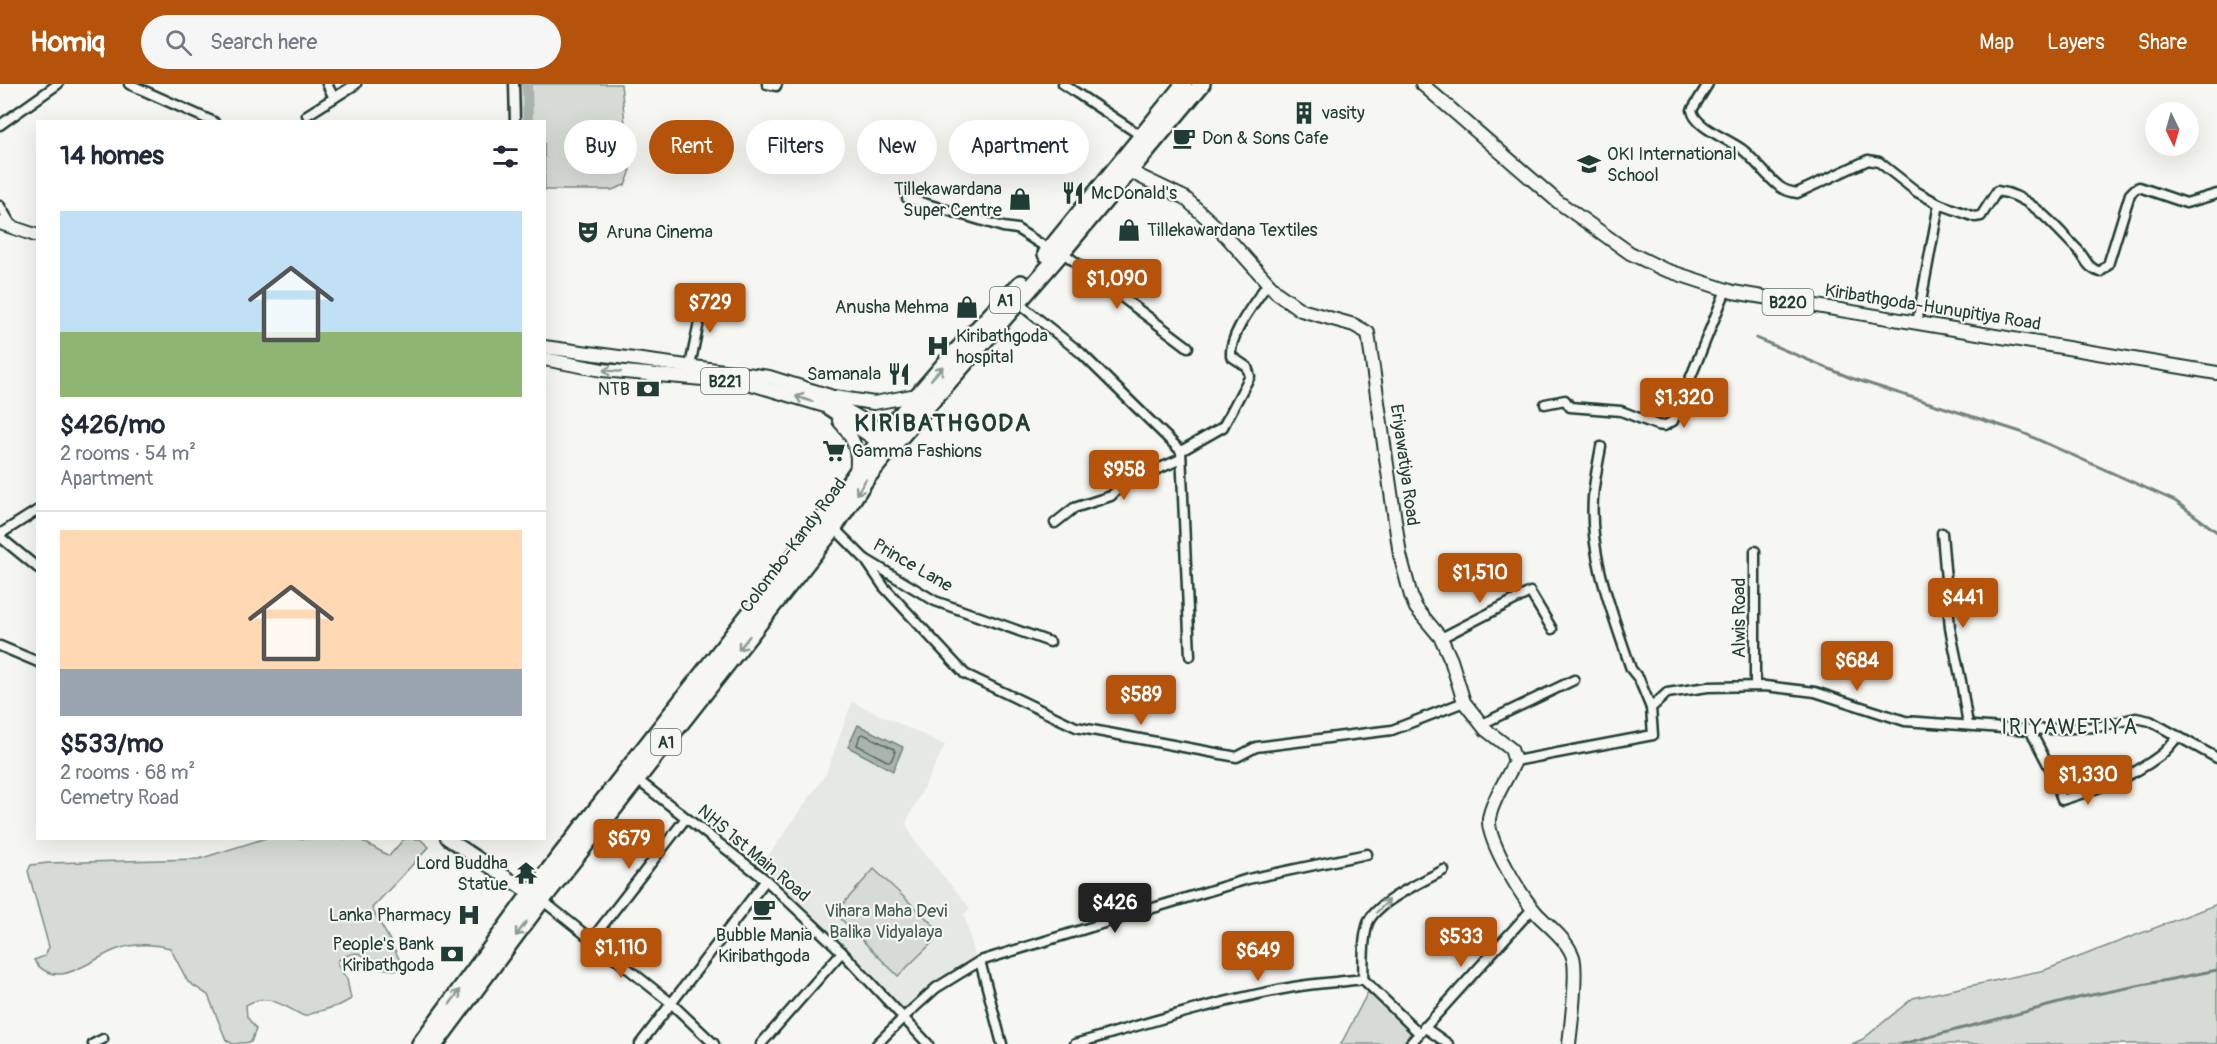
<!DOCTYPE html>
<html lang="en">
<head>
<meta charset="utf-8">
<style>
  :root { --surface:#fff; --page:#f6f6f7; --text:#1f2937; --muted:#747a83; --line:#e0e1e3; --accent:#b45309 }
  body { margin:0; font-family:Pangolin,sans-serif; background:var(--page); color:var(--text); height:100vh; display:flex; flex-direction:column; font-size:22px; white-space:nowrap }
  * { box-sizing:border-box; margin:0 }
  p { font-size:20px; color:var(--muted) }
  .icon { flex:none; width:33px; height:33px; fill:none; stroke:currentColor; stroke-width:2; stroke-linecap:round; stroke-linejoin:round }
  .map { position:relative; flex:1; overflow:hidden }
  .panel { position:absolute; left:36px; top:36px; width:510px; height:720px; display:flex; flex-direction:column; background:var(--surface); border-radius:0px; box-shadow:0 6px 24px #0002 }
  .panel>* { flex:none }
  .hud { position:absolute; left:564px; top:36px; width:570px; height:54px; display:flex; gap:12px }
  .needle { width:39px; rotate:175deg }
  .buttons { position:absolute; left:2145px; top:18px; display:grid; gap:12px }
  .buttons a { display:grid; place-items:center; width:54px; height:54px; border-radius:50%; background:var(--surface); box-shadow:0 6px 24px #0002; font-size:30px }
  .price { position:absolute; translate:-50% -51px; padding:0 14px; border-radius:6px; background:var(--accent); color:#fff; font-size:20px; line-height:39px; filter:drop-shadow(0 2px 3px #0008) }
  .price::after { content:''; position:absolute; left:50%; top:36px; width:18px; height:14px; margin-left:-9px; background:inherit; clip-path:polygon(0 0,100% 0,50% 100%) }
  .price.current { background:#222; color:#fff }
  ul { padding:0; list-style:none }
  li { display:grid; align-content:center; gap:12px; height:318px; padding:0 24px }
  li+li { border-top:2px solid var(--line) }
  li span { display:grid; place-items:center; height:186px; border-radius:0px; color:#555 }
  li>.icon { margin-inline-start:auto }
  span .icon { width:108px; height:108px; fill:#fffc; stroke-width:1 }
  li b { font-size:26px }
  h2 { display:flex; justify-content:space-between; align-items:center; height:72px; padding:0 24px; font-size:26px }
  .chip { padding:0 21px; border-radius:27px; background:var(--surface); box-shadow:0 6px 24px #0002; font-size:21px; line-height:54px }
  .chip.current { background:var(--accent); color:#fff }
  header { display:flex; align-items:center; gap:36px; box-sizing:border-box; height:84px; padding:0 30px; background:var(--accent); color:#fff }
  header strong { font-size:28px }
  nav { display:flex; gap:33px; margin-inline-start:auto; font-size:21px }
  .search { width:420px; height:54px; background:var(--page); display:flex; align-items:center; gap:15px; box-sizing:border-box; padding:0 21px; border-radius:33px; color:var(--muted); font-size:22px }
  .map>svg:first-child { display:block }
</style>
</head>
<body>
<header>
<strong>Homiq</strong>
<div class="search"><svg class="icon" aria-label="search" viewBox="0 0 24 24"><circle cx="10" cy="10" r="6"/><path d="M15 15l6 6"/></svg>Search here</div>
<nav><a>Map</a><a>Layers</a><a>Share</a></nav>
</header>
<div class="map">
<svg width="2217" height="960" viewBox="0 0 2217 960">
  <rect width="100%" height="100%" fill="#f6f6f2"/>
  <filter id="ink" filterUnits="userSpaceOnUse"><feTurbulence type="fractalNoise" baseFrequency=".0167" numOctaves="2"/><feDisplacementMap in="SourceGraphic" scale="12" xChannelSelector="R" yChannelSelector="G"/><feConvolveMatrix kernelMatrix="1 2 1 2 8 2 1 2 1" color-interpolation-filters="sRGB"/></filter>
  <g filter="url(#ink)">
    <path fill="#e6e8e4" d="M 852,618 L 945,661 L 906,739 L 915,758 L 970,824 L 964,830 L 977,879 L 904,930 L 759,785 L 826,690 Z"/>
    <g fill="#d6dbd6" stroke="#7a8c85" stroke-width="1.5">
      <path d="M 518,0 L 621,0 L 630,89 L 625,101 L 612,106 L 545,106 L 544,38 L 520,37 Z"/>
      <path d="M 266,754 L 359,755 L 389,772 L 404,755 L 420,755 L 429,763 L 372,824 C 381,843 394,860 401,880 L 397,886 C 391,885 383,886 378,882 C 360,871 361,863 338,876 L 338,882 L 347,895 L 351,915 L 340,921 L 304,932 C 283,922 269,908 246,921 L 247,933 L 256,945 L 251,958 L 233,960 L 226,956 L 208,911 L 188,898 L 170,864 C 153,860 135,859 118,865 C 93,873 56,910 34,876 L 45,872 L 49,863 L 28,787 L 31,781 L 48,779 L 199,775 Z"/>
      <path d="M 874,785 L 942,849 L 898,892 L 835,829 Z"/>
      <path d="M 2217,820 L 2217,960 L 1852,960 L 1863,955 L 1913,914 L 2045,886 Z"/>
      <path d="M 1368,908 L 1412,947 L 1403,960 L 1341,960 Z"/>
    </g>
    <path fill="#aab3ae" stroke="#72847d" stroke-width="1.5" d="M 858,641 L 903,663 L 893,687 L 848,663 Z"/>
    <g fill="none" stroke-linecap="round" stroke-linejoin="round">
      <path stroke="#576c65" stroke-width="1.5" d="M 863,650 L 894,665 L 895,668 L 891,677 L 887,677 L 857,661 L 860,651 Z"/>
      <g stroke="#72847d" stroke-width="3">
        <path d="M 1756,254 L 1851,294 L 2021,348 L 2175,417 L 2217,448"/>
        <path d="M 1902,960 L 2082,913 L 2217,886"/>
      </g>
      <path stroke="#aab3ae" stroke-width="10" d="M 527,0 L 528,38"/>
      <g stroke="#1f3d34" stroke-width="13">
        <g id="street">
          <path d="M 129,0 L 214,38"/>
          <path d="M 327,0 L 334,14"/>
          <path d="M 514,0 L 515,38"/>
          <path d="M 767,0 L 776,2 L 777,0"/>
          <path d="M 1063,0 L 1143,53"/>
          <path d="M 1708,0 L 1692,26 C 1695,44 1729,55 1743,66 C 1756,77 1766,92 1780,103 C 1785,107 1791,108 1797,109 L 1868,76 L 1879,78 L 1917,108 L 1939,120 L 1917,239"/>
          <path d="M 307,31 L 356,0"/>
          <path d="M 0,41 L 58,0"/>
          <path d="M 907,114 L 1003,143 L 1017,145 L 1050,166"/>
          <path d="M 1939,120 L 1975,133 L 1981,132 L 1997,107 C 2031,111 2055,143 2078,166 C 2087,176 2086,183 2100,188 L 2108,181 L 2130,110 L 2135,105 L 2139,103 L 2186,119 L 2217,110"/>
          <path d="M 0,122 L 12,142"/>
          <path d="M 1062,168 L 1188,263"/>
          <path d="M 1017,218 L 1081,269 L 1181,367 L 1190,572"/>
          <path d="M 690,282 L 700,233 L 723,214"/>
          <path d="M 1545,320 L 1565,316 L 1570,323 L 1621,327 L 1657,341 L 1664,342 L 1673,337 L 1726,206"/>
          <path d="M 1601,363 C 1598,380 1594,397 1593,414 C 1589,473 1613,530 1631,585 L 1639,595 L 1651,624"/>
          <path d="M 1181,367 L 1223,343 L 1250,292 L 1247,283 L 1231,272 C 1229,250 1256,217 1268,199"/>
          <path d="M 1055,439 L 1074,424 L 1111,412 L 1131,392 L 1144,391 L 1181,375"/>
          <path d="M 834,444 L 865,475 L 935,517 L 1050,558"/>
          <path d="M 1942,449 L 1950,544 L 1961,597 L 1968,641"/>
          <path d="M 0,450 L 38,426"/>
          <path d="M 0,453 L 38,484"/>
          <path d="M 865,475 L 884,503 L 965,590 L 1076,643 L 1237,673 L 1256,663 L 1392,646 L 1464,618"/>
          <path d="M 1441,554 L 1530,508 L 1552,545"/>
          <path d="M 0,562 L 38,578"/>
          <path d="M 1755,602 L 1755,467"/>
          <path d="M 1482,640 L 1574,596"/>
          <path d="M 2030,646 L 2055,694 L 2062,716 C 2094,706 2132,693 2158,673 C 2166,668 2172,659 2178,652"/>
          <path d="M 1515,677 L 1653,651 L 1651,624 L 1667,609 L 1708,603 L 1765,602 L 1815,608 L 1905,637 L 2030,646 L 2097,643 L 2136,634 L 2150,637 L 2217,674"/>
          <path d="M 635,694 L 766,796 L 842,868 L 928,960"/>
          <path d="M 542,816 L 671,919 L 714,960"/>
          <path d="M 592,855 L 686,734"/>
          <path d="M 980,877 L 1002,960"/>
          <path d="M 1363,895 C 1364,877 1362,857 1368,839 C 1376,818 1424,797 1444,786"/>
          <path d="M 1424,943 L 1448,960"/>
          <path d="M 93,960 L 103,955"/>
          <path d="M 640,960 L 766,796"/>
          <path d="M 761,960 L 842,868"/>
          <path d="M 877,960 L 904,933 L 936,904 L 980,877 L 1248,795 L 1367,770"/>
          <path d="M 1075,960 C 1147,939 1220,916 1294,903 C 1317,899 1340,898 1363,895 L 1419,949"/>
          <path d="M 1410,960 L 1532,825"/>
        </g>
      </g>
      <g stroke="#1f3d34" stroke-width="16">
        <g id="secondary">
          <path d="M 1123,82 L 1139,92 L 1185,114 L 1226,152 L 1277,209 L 1301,226 L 1354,241 L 1368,249 L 1400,471 L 1411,512 L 1416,524 L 1441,554 L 1451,576 L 1464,618 L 1486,646 L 1511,665 L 1515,677 C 1508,693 1491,718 1489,735 C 1487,757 1523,815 1538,831 C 1550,843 1568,857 1573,873 C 1578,889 1571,942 1569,960"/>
          <path d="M 447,754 L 536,813"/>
        </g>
      </g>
      <g stroke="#1f3d34" stroke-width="16">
        <g id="primary">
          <path d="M 1422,0 L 1557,117 L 1630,169 L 1663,185 L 1733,208 L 2217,289"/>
          <path d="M 0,139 L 38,152"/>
          <path d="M 544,263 L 769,293 L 830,312 L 846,326 L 885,349"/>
          <path d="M 544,275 L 602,286 L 748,299 L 825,322 L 885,362"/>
          <path d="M 834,313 L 874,319 L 917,311"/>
          <path d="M 839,337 C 852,350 860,368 856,387"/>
        </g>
      </g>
      <g stroke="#1f3d34" stroke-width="20">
        <g id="highway">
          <path d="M 1046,170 L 1184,0"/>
          <path d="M 420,960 L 531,809 L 814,447 L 885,349 L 949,275 L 1021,199"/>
          <path d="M 435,960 L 542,816 L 834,444 L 866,395 L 897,357 L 1062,168 L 1202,0"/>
        </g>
      </g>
      <use href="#street" stroke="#f6f6f2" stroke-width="8"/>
      <use href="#secondary" stroke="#f6f6f2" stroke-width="12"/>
      <use href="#primary" stroke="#f6f6f2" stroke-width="12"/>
      <use href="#highway" stroke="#f6f6f2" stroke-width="15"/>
    </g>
    <defs><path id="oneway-shaft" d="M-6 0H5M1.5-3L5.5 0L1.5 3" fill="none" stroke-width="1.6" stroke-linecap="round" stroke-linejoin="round" transform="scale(1.5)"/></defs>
    <g stroke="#8a9a93">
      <use href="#oneway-shaft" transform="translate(612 287) rotate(-175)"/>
      <use href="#oneway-shaft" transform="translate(937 289) rotate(-49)"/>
      <use href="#oneway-shaft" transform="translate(804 315) rotate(-162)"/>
      <use href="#oneway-shaft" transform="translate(861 403) rotate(123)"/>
      <use href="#oneway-shaft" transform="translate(744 559) rotate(128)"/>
      <use href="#oneway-shaft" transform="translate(1383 822) rotate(-44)"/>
      <use href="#oneway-shaft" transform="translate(521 845) rotate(127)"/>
      <use href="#oneway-shaft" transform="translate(455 913) rotate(-54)"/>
    </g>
  </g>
  <defs>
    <g id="building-bare" transform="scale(1.8)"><path d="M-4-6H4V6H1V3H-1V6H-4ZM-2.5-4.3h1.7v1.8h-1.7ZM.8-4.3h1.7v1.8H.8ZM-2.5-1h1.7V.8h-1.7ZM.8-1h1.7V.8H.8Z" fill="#1f3d34" stroke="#f6f6f2" stroke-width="2.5" paint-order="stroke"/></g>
    <g id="cafe-bare" transform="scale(1.8)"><path d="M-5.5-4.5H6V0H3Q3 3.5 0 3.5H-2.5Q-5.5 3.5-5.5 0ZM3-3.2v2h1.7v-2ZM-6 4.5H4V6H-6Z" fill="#1f3d34" stroke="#f6f6f2" stroke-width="2.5" paint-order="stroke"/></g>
    <g id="school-bare" transform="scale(1.8)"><path d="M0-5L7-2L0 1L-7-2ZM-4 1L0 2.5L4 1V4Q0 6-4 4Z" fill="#1f3d34" stroke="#f6f6f2" stroke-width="2.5" paint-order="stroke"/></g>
    <g id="restaurant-bare" transform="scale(1.8)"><path d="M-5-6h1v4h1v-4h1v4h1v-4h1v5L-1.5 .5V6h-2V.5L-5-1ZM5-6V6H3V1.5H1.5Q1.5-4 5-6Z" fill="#1f3d34" stroke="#f6f6f2" stroke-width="2.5" paint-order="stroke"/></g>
    <g id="shop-bare" transform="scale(1.8)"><path d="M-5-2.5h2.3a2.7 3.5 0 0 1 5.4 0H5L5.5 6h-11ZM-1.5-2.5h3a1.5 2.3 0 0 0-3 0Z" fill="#1f3d34" stroke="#f6f6f2" stroke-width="2.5" paint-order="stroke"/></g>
    <g id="theatre-bare" transform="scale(1.8)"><path d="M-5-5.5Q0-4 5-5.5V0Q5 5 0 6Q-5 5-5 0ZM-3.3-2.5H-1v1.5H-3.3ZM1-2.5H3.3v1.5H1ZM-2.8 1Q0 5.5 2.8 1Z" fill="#1f3d34" stroke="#f6f6f2" stroke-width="2.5" paint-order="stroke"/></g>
    <g id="hospital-bare" transform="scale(1.8)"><path d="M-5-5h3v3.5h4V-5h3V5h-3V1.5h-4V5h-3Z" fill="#1f3d34" stroke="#f6f6f2" stroke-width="2.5" paint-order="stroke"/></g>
    <g id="bank-bare" transform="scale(1.8)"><path d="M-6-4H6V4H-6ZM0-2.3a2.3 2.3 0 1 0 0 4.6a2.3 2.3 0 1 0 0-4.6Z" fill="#1f3d34" stroke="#f6f6f2" stroke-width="2.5" paint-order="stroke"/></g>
    <g id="supermarket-bare" transform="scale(1.8)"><path d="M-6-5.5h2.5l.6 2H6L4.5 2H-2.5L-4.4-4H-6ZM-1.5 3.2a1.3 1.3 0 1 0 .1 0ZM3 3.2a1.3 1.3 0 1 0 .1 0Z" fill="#1f3d34" stroke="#f6f6f2" stroke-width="2.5" paint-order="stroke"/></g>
    <g id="temple-bare" transform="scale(1.8)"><path d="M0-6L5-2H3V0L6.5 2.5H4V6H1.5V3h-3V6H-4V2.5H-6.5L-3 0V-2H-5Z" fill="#1f3d34" stroke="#f6f6f2" stroke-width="2.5" paint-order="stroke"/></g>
  </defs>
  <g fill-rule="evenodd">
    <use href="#building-bare" x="1304" y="29"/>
    <use href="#cafe-bare" x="1184" y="54"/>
    <use href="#school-bare" x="1589" y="80"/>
    <use href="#restaurant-bare" x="1073" y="109"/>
    <use href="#shop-bare" x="1020" y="115"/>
    <use href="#shop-bare" x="1129" y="146"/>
    <use href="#theatre-bare" x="588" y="148"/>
    <use href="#shop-bare" x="967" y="223"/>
    <use href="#hospital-bare" x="938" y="262"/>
    <use href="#restaurant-bare" x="899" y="290"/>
    <use href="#bank-bare" x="648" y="305"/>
    <use href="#supermarket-bare" x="834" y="367"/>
    <use href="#temple-bare" x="526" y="789"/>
    <use href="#cafe-bare" x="764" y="825"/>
    <use href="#hospital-bare" x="469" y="831"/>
    <use href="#bank-bare" x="452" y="870"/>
  </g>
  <g text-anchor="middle" stroke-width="4.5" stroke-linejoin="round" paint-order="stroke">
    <g fill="#f6f6f2" stroke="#60746d" stroke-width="1.5">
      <rect x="990" y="203" width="30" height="26" rx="4.5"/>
      <rect x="1762.5" y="205" width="51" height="26" rx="4.5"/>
      <rect x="701" y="284" width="48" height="26" rx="4.5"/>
      <rect x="651" y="645" width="30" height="26" rx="4.5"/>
    </g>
    <g font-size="16" font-weight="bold" fill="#1f3d34">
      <text x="1005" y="222">A1</text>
      <text x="1788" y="224">B220</text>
      <text x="725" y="303">B221</text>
      <text x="666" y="664">A1</text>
    </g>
    <g font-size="18" fill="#1f3d34" stroke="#f6f6f2" text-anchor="start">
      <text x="1322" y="35">vasity</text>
      <text x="1202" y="60">Don &amp; Sons Cafe</text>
      <text x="1607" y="76">OKI International<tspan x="1607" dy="21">School</tspan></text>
      <text x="1002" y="111" text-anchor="end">Tillekawardana<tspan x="1002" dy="21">Super Centre</tspan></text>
      <text x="1091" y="115">McDonald's</text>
      <text x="1147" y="152">Tillekawardana Textiles</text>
      <text x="606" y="154">Aruna Cinema</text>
      <text x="949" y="229" text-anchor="end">Anusha Mehma</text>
      <text x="956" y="258">Kiribathgoda<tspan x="956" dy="21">hospital</tspan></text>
      <text x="881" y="296" text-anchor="end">Samanala</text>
      <text x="630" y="311" text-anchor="end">NTB</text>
      <text x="852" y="373">Gamma Fashions</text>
      <text x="508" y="785" text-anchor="end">Lord Buddha<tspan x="508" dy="21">Statue</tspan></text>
      <text x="451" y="837" text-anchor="end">Lanka Pharmacy</text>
      <text x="764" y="857" text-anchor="middle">Bubble Mania<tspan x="764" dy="21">Kiribathgoda</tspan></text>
      <text x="434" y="866" text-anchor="end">People's Bank<tspan x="434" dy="21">Kiribathgoda</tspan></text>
    </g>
    <g font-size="18" fill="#1f3d34" stroke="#f6f6f2">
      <text transform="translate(1933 223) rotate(9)" y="6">Kiribathgoda-Hunupitiya Road</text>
      <text transform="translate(1405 381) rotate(82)" y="6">Eriyawatiya Road</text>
      <text transform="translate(793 461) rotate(-53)" y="6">Colombo-Kandy Road</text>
      <text transform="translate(913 481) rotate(30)" y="6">Prince Lane</text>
      <text transform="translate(1739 534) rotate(-90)" y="6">Alwis Road</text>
      <text transform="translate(754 769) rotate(40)" y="6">NHS 1st Main Road</text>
    </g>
    <g font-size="18" fill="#445d54" stroke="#f6f6f2">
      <text x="886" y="833">Vihara Maha Devi<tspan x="886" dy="21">Balika Vidyalaya</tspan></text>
    </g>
    <g font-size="21" letter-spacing="1.5" fill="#1f3d34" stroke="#f6f6f2">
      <text x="2070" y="650">IRIYAWETIYA</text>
    </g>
    <g font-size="24" font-weight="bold" letter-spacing="1.5" fill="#1f3d34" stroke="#f6f6f2">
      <text x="943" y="347">KIRIBATHGODA</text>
    </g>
  </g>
</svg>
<div class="buttons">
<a><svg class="needle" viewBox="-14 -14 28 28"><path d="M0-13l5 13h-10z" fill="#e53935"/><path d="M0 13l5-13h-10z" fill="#747a83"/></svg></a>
</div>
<b class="price" style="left:1117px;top:226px">$1,090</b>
<b class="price" style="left:710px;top:250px">$729</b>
<b class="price" style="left:1684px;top:345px">$1,320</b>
<b class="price" style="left:1124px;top:417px">$958</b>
<b class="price" style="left:1480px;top:520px">$1,510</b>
<b class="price" style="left:1963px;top:545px">$441</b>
<b class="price" style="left:1857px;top:608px">$684</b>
<b class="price" style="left:1141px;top:642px">$589</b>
<b class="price" style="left:2088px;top:722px">$1,330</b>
<b class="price" style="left:629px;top:786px">$679</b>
<b class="price current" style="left:1115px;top:850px">$426</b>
<b class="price" style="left:1461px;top:884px">$533</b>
<b class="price" style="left:621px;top:895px">$1,110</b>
<b class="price" style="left:1258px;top:898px">$649</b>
<div class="hud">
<a class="chip">Buy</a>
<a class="chip current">Rent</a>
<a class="chip">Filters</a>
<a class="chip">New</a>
<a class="chip">Apartment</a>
</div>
<section class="panel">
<h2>14 homes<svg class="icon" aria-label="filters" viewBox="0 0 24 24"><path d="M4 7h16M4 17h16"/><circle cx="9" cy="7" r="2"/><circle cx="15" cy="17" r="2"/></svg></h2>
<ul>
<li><span style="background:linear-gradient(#bfe0f5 65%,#8fb573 0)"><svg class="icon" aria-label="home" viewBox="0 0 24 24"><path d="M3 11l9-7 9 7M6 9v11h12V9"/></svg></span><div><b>$426/mo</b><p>2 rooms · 54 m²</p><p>Apartment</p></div></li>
<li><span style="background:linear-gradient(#ffd9b3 75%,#9aa5b1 0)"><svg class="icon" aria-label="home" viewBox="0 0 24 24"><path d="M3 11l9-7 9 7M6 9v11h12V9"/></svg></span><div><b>$533/mo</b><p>2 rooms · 68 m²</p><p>Cemetry Road</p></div></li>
</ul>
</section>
</div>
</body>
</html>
